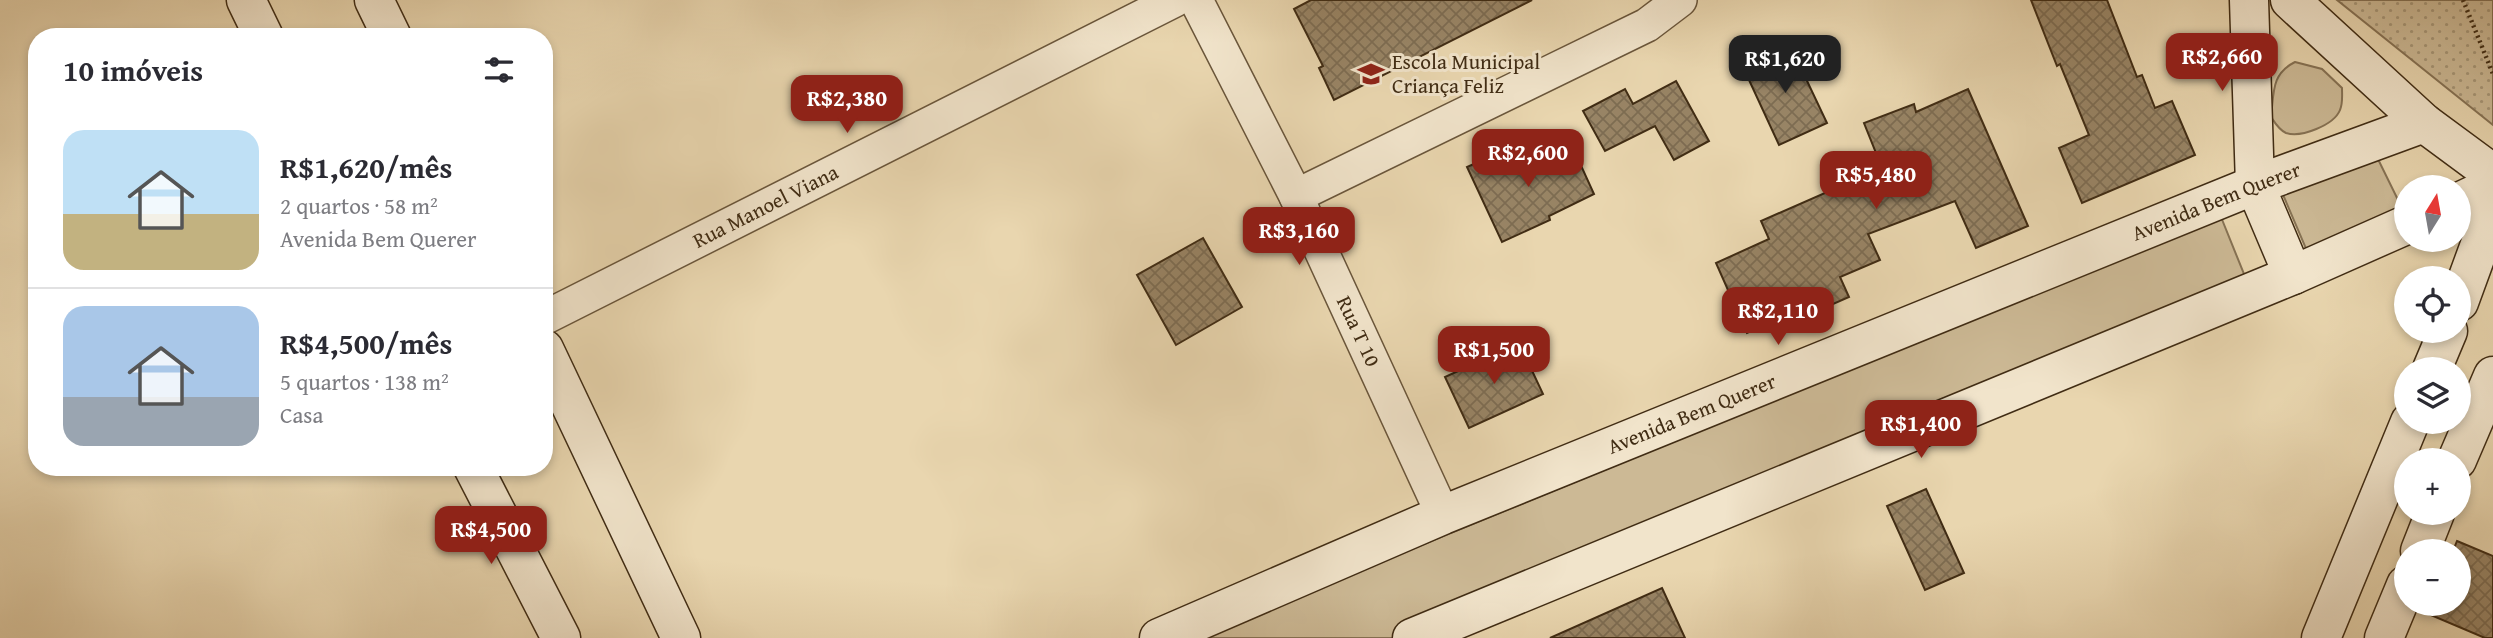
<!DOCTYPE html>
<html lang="pt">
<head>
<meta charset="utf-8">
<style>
  :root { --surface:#fff; --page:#f2f2f3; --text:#2b2b33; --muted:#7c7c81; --line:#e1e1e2; --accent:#8f2418 }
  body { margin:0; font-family:"Gentium Book Plus",serif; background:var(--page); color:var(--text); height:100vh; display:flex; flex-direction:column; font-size:26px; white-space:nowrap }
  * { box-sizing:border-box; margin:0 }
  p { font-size:23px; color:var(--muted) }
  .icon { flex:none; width:38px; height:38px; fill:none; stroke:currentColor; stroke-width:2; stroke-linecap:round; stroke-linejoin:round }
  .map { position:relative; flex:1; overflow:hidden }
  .sheet { position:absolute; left:28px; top:28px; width:525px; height:448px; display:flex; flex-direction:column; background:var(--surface); border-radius:28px; box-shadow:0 4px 10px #0003 }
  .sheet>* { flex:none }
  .needle { width:46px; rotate:11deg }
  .tools { position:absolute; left:2394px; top:175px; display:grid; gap:14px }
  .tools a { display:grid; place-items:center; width:77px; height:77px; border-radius:50%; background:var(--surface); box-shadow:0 4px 10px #0003; font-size:35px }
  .price { position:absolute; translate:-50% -60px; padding:0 16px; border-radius:14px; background:var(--accent); color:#fff; font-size:23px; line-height:46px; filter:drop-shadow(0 2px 4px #0008) }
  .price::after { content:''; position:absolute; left:50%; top:42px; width:21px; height:16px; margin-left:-10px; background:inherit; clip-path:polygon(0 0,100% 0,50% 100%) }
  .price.selected { background:#222; color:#fff }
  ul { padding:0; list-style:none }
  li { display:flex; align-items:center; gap:21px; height:175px; padding:0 35px }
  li+li { border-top:2px solid var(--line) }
  li span { display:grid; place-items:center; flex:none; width:196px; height:140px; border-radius:21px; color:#555 }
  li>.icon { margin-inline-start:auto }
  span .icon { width:84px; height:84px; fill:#fffc; stroke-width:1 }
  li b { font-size:30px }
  h2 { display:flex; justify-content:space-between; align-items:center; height:84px; padding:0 35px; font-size:30px }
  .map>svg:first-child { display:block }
</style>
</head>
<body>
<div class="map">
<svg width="2493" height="638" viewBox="0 0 2493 638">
  <defs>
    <pattern id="park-dots" width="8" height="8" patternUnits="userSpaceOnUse" patternTransform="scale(1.75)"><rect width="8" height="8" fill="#ccb995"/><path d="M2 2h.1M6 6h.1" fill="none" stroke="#a79778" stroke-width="1.8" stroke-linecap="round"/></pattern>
    <pattern id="building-cross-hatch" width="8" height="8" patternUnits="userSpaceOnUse" patternTransform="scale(1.75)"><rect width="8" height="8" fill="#988465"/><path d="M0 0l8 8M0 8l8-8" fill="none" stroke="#7d6c52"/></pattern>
  </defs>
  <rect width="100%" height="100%" fill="#e9d6af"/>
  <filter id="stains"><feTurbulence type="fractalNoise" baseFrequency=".00286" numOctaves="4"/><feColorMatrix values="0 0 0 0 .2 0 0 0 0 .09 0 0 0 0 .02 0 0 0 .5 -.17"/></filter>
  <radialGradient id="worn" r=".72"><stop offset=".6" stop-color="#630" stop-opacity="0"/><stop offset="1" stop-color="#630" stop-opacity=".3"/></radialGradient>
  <g fill="#ccb995" stroke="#867254" stroke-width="2">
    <path d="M 2295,62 L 2322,69 L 2342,88 C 2342,96 2343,103 2340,110 C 2334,125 2301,138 2286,133 C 2279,130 2275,123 2271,117 C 2274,93 2271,74 2295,62 Z"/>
    <path d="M 2374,151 L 2402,208 L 2307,251 L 2281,190 Z"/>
    <path d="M 2221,217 L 2246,279 L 1393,638 L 1195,638 Z"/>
  </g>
  <path fill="url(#park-dots)" stroke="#867254" stroke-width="2" d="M 2337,0 L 2493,0 L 2493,125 Z"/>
  <g fill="url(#building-cross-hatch)" stroke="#402c14" stroke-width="2">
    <path d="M 1311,0 L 1532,0 L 1334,100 L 1319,68 L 1323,66 L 1294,9 Z"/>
    <path d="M 2031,0 L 2107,0 L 2137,77 L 2142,75 L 2155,108 L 2172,101 L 2195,155 L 2082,203 L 2059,148 L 2089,135 L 2060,64 L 2057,66 Z"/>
    <path d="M 1790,45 L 1827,123 L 1779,145 L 1743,67 Z"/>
    <path d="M 1676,81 L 1709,141 L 1674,160 L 1655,126 L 1605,151 L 1583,111 L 1625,89 L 1633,104 Z"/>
    <path d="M 1968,89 L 2028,226 L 1976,248 L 1955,201 L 1868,234 L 1880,260 L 1840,277 L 1849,297 L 1815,312 L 1812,304 L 1747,333 L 1716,263 L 1769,239 L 1761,221 L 1882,168 L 1864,123 L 1914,104 L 1916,112 Z"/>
    <path d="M 1516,145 L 1527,169 L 1573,148 L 1594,194 L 1549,216 L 1550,220 L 1502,242 L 1467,167 Z"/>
    <path d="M 1203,238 L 1242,307 L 1176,345 L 1137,275 Z"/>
    <path d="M 1519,343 L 1543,394 L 1469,428 L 1445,377 Z"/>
    <path d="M 1926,489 L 1964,573 L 1925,590 L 1887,506 Z"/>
    <path d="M 2457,541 L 2493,556 L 2493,638 L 2485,638 L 2426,613 L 2430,604 L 2459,604 L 2459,551 L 2453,551 Z"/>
    <path d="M 1662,588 L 1685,638 L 1550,638 Z"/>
  </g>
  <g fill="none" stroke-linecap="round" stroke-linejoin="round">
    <g stroke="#6a563b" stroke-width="36">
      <g id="street">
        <path id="s1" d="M 1196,0 L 1296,196 L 1443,515"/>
        <path d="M 1296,196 L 1647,25 L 1680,0"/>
        <path id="s2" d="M 544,318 L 1175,0"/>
      </g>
    </g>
    <g stroke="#402c14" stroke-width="41">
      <g id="secondary">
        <path d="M 246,0 L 264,37"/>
        <path d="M 374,0 L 392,37"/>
        <path d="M 2249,0 L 2255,185 L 2293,275"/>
        <path d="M 2290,0 L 2424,123 L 2493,174"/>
        <path d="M 2459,202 L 2493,186"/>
        <path d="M 2459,302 L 2493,209"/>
        <path d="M 544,349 L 681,638"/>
        <path d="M 2432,369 L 2448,331"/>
        <path d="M 2457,460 L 2493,376"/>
        <path d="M 473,467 L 561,638"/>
        <path d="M 2420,551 L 2435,513"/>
        <path id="s3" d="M 1159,638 L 1443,515 L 2255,185 L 2424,123"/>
        <path d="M 1412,638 L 2293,275 L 2406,225"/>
        <path d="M 2321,638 L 2410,422"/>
        <path d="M 2384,638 L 2406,585"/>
      </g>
    </g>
    <path stroke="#402c14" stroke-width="4.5" stroke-dasharray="2 3.5" stroke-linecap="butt" d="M 2463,0 L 2493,74"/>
    <use href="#street" stroke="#f1e4cb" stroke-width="33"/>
    <use href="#secondary" stroke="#f1e4cb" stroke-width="38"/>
  </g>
  <defs>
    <g id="school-bare" transform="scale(2.1)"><path d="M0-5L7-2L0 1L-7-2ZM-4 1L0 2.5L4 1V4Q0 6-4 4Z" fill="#8f2418" stroke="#f1e4cb" stroke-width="2.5" paint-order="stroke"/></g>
  </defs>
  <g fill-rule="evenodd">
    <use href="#school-bare" x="1371" y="74"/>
  </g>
  <g text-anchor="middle" stroke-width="6" stroke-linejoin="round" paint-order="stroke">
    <g font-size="21" fill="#402c14" stroke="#f1e4cb" text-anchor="start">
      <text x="1392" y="69">Escola Municipal<tspan x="1392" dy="24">Criança Feliz</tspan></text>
    </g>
    <g font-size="21" fill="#402c14" stroke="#f1e4cb">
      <text dy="7" stroke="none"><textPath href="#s3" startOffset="1144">Avenida Bem Querer</textPath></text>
      <text dy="7" stroke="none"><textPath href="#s2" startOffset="248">Rua Manoel Viana</textPath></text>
      <text dy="7" stroke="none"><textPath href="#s1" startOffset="369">Rua T 10</textPath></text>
      <text dy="7" stroke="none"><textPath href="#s3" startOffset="578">Avenida Bem Querer</textPath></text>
    </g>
  </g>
  <rect width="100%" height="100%" filter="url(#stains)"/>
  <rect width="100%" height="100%" fill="url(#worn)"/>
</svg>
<div class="tools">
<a><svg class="needle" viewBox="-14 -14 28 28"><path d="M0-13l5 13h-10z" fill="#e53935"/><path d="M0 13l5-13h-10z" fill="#7c7c81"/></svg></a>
<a><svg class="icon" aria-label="locate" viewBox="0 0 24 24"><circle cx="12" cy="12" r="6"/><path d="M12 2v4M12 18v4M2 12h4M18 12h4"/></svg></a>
<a><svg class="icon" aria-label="layers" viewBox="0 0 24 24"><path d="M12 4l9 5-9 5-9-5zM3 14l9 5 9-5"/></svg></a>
<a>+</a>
<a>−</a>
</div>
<b class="price" style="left:2222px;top:93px">R$2,660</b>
<b class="price selected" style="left:1785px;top:95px">R$1,620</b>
<b class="price" style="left:847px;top:135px">R$2,380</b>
<b class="price" style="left:1528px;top:189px">R$2,600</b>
<b class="price" style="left:1876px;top:211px">R$5,480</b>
<b class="price" style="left:1299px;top:267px">R$3,160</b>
<b class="price" style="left:1778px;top:347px">R$2,110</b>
<b class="price" style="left:1494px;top:386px">R$1,500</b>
<b class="price" style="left:1921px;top:460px">R$1,400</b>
<b class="price" style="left:491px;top:566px">R$4,500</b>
<section class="sheet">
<h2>10 imóveis<svg class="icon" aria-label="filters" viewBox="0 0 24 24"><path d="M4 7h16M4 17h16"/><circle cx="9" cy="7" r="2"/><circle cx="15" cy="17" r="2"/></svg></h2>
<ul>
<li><span style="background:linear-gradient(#bfe0f5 60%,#c2b280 0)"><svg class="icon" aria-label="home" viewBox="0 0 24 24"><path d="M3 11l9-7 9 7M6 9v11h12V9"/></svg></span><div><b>R$1,620/mês</b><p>2 quartos · 58 m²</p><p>Avenida Bem Querer</p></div></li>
<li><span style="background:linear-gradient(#a9c7e8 65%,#9aa5b1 0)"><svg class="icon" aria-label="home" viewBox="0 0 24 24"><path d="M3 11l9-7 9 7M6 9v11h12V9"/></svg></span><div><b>R$4,500/mês</b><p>5 quartos · 138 m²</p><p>Casa</p></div></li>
</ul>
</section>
</div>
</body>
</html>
